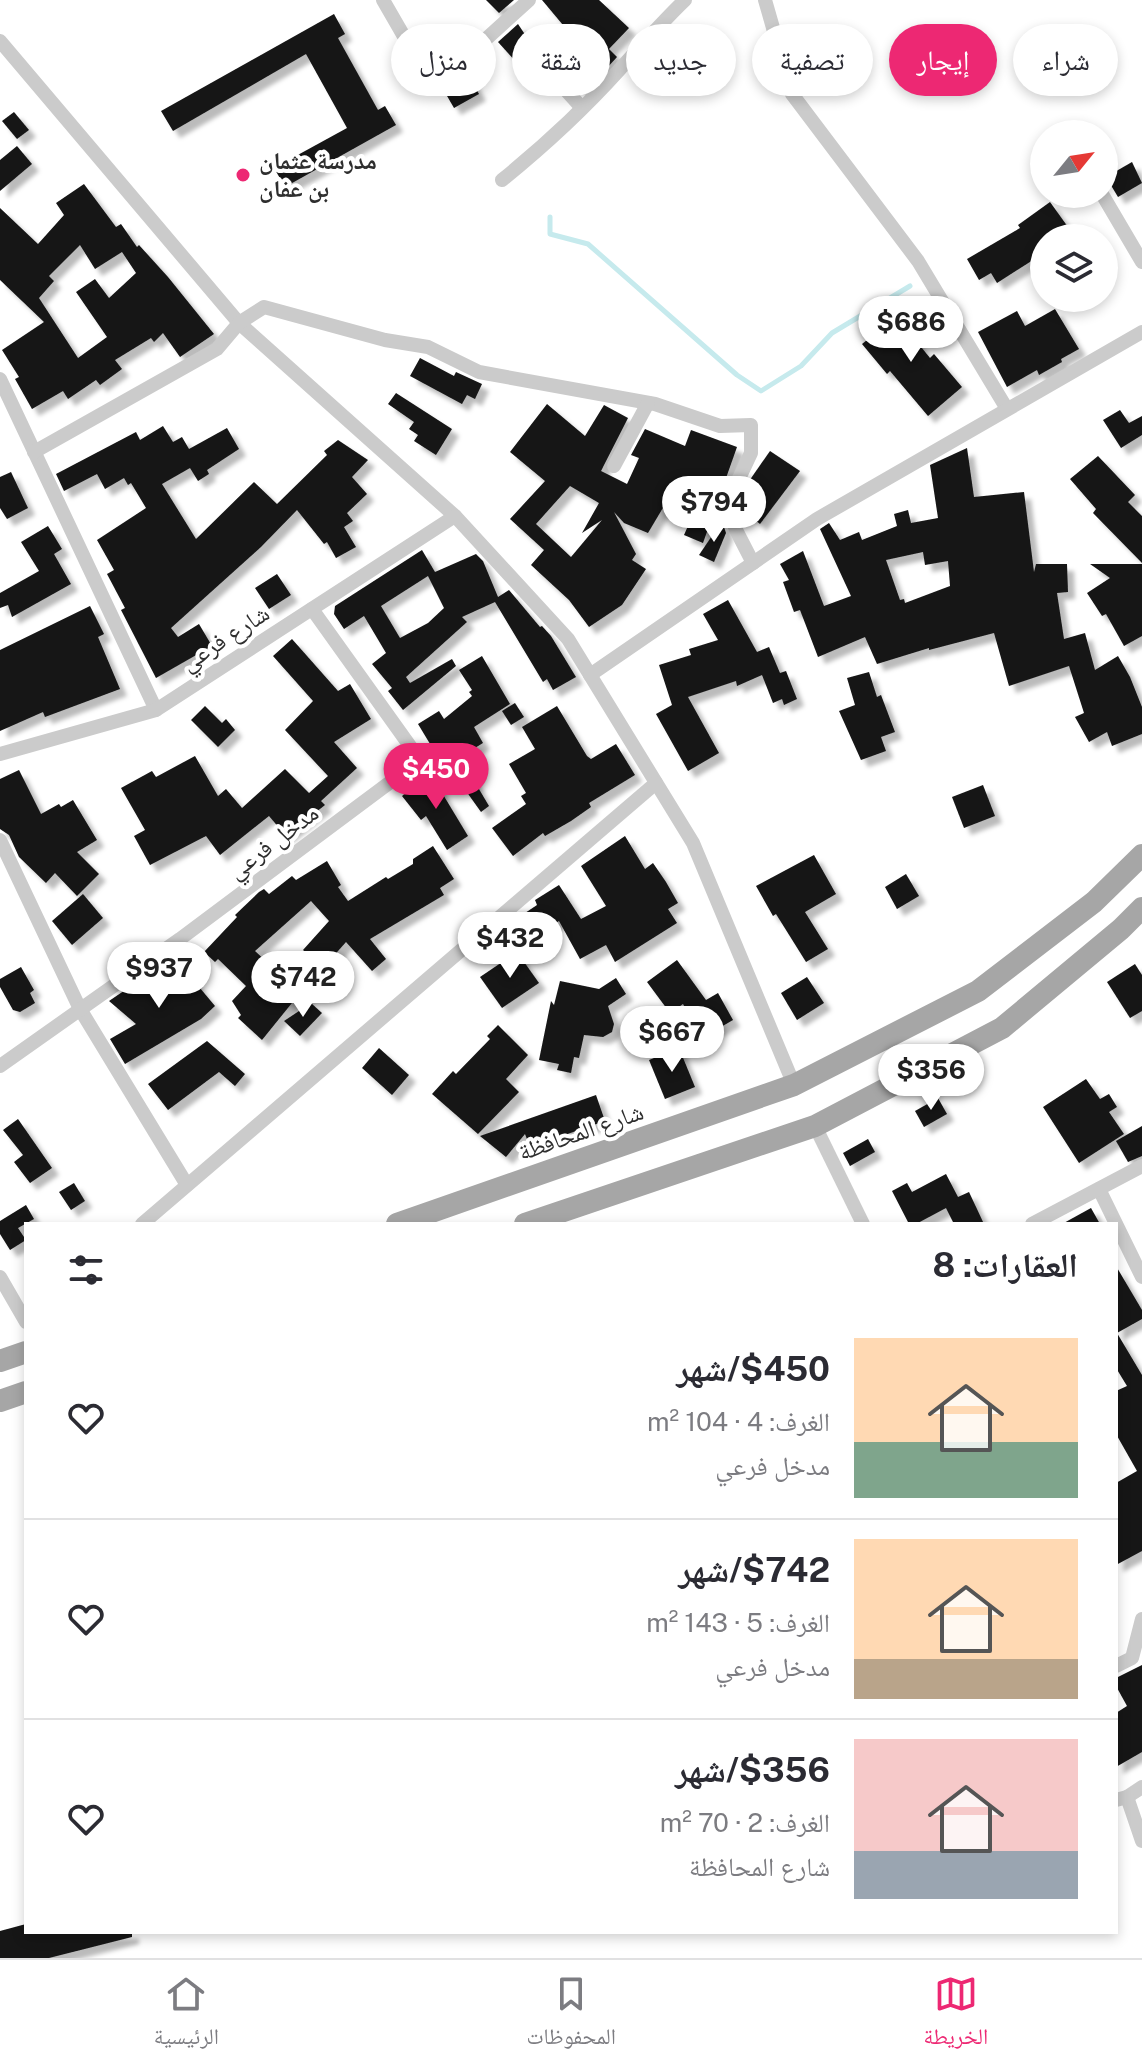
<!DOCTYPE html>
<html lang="ar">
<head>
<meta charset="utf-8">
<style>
  :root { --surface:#fff; --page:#f2f2f3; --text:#2b2b33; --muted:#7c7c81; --line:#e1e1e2; --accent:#ed2873 }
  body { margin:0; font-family:"Public Sans","Noto Naskh Arabic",sans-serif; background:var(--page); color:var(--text); direction:rtl; height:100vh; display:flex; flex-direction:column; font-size:30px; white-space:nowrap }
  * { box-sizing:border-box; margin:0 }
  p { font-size:26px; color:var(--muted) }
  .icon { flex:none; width:44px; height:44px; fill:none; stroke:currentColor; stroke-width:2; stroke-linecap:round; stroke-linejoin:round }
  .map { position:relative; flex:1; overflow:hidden; direction:ltr }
  .sheet { position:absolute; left:24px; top:1222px; width:1094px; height:712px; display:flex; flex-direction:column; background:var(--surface); border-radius:0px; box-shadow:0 4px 12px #0003; direction:rtl }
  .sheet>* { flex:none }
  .hud { position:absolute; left:24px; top:24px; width:1094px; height:72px; direction:rtl; display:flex; gap:16px }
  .needle { width:52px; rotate:60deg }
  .controls { position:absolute; left:1030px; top:120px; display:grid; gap:16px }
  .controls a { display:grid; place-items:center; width:88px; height:88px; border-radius:50%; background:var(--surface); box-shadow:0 4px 12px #0003; font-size:40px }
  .price { position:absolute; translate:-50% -68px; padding:0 18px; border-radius:28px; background:#fff; color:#222; font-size:26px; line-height:52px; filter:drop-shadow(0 2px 4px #0008) }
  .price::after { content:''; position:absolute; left:50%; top:48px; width:24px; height:18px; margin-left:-12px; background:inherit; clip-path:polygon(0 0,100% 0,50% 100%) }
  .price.on { background:var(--accent); color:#fff }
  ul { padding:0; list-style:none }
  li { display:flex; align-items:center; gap:24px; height:200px; padding:0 40px }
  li+li { border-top:2px solid var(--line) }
  li span { display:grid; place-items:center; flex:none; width:224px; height:160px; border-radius:0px; color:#555 }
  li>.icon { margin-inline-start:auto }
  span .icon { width:96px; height:96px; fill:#fffc; stroke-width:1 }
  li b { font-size:34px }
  h2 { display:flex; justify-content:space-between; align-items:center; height:96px; padding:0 40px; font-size:34px }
  .tag { padding:0 28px; border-radius:36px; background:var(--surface); box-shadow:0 4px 12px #0003; font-size:28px; line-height:72px }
  .tag.on { background:var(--accent); color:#fff }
  .dock { display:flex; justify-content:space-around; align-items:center; height:112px; border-top:2px solid var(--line); background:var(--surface); font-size:22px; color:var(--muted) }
  .dock a { display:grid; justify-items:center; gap:4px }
  .dock .on { color:var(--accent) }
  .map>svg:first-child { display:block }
</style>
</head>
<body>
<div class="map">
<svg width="1142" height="1958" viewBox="0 0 1142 1958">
  <defs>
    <filter id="shadow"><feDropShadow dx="7" dy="7" stdDeviation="2" flood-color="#0004"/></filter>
  </defs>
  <rect width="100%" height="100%" fill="#fff"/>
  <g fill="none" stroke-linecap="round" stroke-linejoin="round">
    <path stroke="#c6eaed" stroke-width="5" d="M 550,217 L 550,234 L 588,244 L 737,375 L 761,391 L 801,366 L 832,333 L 910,286"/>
  </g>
  <g fill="#151515" fill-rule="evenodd" filter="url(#shadow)">
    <path d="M 486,0 L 514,0 L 499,13 Z"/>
    <path d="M 542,0 L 599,0 L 629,28 L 609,49 L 617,57 L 584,93 L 566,71 L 568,69 L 549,52 L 568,31 Z"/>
    <path d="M 334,14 L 345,34 L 338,38 L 378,110 L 385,106 L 396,125 L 285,187 L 274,168 L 347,128 L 306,54 L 173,131 L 161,111 Z"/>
    <path d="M 518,24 L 534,48 L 517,63 L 498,42 Z"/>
    <path d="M 450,28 L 462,47 L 447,61 L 431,42 Z"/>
    <path d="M 466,71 L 479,94 L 454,108 L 443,89 L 451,84 L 449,81 Z"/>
    <path d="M 14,112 L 29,130 L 17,139 L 2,121 Z"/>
    <path d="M 17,146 L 32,164 L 0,191 L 0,160 Z"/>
    <path d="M 1132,162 L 1142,183 L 1118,197 L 1106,177 Z"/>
    <path d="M 84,184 L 116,227 L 121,224 L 137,247 L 139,245 L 168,277 L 214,334 L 180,357 L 163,333 L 154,342 L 151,338 L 115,360 L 122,369 L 100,385 L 96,380 L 68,399 L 63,391 L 32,409 L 15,379 L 19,377 L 2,350 L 44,322 L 0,280 L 0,208 L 38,244 L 64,215 L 56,203 ZM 80,245 L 95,269 L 122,252 L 136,273 L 109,298 L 95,279 L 76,292 L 107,337 L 78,358 L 39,298 L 54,281 L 49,276 Z"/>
    <path d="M 1050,202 L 1068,227 L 1053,238 L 1044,238 L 1044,253 L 997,283 L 991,273 L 979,280 L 967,259 L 1020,228 L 1018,225 Z"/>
    <path d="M 1055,309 L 1079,349 L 1061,359 L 1062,362 L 1039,375 L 1037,370 L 1007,387 L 978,332 L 1017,311 L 1025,326 Z"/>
    <path d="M 896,316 L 930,358 L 934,354 L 962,387 L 928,416 L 890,371 L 887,374 L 862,344 L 872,336 L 865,325 L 878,317 L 884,326 Z"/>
    <path d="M 420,358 L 454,376 L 456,372 L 482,384 L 475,399 L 467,395 L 462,404 L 410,376 Z"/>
    <path d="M 396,393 L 452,429 L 436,455 L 414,441 L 418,435 L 409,429 L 414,422 L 388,404 Z"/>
    <path d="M 547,404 L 585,436 L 604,405 L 628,418 L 601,471 L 627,484 L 639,458 L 631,455 L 645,429 L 685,446 L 691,430 L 737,447 L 703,543 L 684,535 L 695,510 L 667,501 L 648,533 L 624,523 L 614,512 L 636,554 L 632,560 L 646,569 L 622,605 L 589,627 L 569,600 L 531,565 L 544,550 L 510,519 L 545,481 L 510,452 ZM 570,486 L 599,503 L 582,533 L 602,520 L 571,557 L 536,524 Z"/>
    <path d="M 1120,410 L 1129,423 L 1142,416 L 1142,435 L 1121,448 L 1103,420 Z"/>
    <path d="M 163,426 L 173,442 L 182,437 L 189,449 L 227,428 L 239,449 L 207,470 L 209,474 L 198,481 L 190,468 L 162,484 L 196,539 L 254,482 L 277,504 L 327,455 L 324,451 L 338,440 L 368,460 L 352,477 L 367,494 L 347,513 L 353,521 L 344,527 L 356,547 L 336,558 L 327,542 L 324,544 L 297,510 L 261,547 L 171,628 L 178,637 L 199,624 L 212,646 L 156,678 L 121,610 L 125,608 L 107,574 L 114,570 L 97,540 L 146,508 L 131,483 L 128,485 L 124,478 L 105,489 L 97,474 L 64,491 L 56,474 L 136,432 L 140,440 Z"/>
    <path d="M 967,448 L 974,497 L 1024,492 L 1034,572 L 1036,564 L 1067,564 L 1068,592 L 1057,593 L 1064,639 L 1085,633 L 1095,670 L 1118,656 L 1130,677 L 1142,707 L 1142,734 L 1112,746 L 1107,732 L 1089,742 L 1075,717 L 1084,713 L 1069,666 L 1009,686 L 994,633 L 929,650 L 929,648 L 877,664 L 865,637 L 818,657 L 800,610 L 794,612 L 783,582 L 789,580 L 780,564 L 803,551 L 824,606 L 851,596 L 820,529 L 829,523 L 840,540 L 859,532 L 862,540 L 897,526 L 894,514 L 908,510 L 911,523 L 938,518 L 930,465 ZM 923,552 L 925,565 L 948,561 L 950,586 L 905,603 L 904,599 L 900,600 L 886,560 Z"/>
    <path d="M 770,451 L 800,471 L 760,524 L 738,505 L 747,484 Z"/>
    <path d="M 1098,456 L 1135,495 L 1128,502 L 1142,516 L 1142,563 L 1093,513 L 1096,509 L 1070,479 Z"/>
    <path d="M 11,472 L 28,508 L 7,519 L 0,508 L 0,477 Z"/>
    <path d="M 722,521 L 726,533 L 714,562 L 699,555 Z"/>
    <path d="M 48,526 L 62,549 L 54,554 L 71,584 L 12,617 L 8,605 L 0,608 L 0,593 L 39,571 L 21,542 Z"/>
    <path d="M 422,550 L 435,572 L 476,554 L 483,561 L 498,597 L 509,590 L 540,627 L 542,626 L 551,636 L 576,677 L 553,690 L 547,679 L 543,682 L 495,602 L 462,617 L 467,622 L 406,677 L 410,683 L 452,659 L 456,666 L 403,710 L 388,691 L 392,688 L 372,664 L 386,653 L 364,616 L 344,629 L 334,614 L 335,606 ZM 428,576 L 444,608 L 428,623 L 400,638 L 381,606 Z"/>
    <path d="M 1090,564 L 1142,564 L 1142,636 L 1124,646 L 1106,614 L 1102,616 L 1087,593 L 1110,578 Z"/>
    <path d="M 277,574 L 291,595 L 269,609 L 255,588 Z"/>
    <path d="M 728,600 L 757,652 L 769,647 L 780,673 L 786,671 L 797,699 L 784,705 L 782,699 L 773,703 L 762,675 L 737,686 L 736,681 L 688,697 L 719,753 L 688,771 L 656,714 L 672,705 L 659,665 L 691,655 L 689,649 L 718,640 L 703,614 Z"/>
    <path d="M 90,606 L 104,634 L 98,637 L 120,689 L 45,717 L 43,712 L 0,731 L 0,650 Z"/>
    <path d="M 292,639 L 338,691 L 350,684 L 371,719 L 334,742 L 357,768 L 321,801 L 325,805 L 286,836 L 269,816 L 220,855 L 206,836 L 150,865 L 134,836 L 145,830 L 121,788 L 152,771 L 156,777 L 195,756 L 218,796 L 226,789 L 242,808 L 285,769 L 309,793 L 328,776 L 285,730 L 313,701 L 273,656 Z"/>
    <path d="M 482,656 L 510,704 L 474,727 L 483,743 L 460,757 L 489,806 L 481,812 L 451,770 L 447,772 L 418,724 L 439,711 L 444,719 L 472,696 L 469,692 L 472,690 L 459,670 Z"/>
    <path d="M 869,672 L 877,697 L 881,695 L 895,732 L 881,737 L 886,751 L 861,760 L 839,711 L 855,705 L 847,678 Z"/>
    <path d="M 515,703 L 524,717 L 511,725 L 502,711 Z"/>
    <path d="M 205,706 L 222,723 L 226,719 L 235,730 L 218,747 L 191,720 Z"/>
    <path d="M 557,706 L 587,756 L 591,759 L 616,744 L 635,775 L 589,803 L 591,807 L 571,821 L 545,836 L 543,833 L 513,856 L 492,828 L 526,804 L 521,796 L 526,793 L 509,764 L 535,749 L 522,727 Z"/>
    <path d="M 19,770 L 41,814 L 59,804 L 61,807 L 73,800 L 97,840 L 77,852 L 99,874 L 77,896 L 55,873 L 46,883 L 19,857 L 9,835 L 0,829 L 0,779 Z"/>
    <path d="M 430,773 L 468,836 L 447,850 L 426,816 L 421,820 L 402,796 Z"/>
    <path d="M 983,785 L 995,816 L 964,828 L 952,797 Z"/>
    <path d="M 625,836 L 645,869 L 653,863 L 666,882 L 678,903 L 668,909 L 677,923 L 615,962 L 606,945 L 580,959 L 559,921 L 536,936 L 522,915 L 537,905 L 535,900 L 559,885 L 581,919 L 606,906 L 581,866 Z"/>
    <path d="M 433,846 L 454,879 L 440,888 L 444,895 L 370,939 L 386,959 L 372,971 L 346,942 L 323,968 L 303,950 L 329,921 L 311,901 L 255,951 L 300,993 L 262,1040 L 238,1018 L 241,1015 L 232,1001 L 246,986 L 218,959 L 215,962 L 204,952 L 237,917 L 235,915 L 259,892 L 264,889 L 269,894 L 292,876 L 296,880 L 327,861 L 341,885 L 338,887 L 348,901 L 386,877 L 388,879 L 413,864 L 413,859 Z"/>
    <path d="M 814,855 L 836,894 L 805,912 L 828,949 L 806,962 L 776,914 L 773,916 L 756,886 Z"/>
    <path d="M 906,874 L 919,896 L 897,909 L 885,887 Z"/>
    <path d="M 83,894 L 103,918 L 72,945 L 52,921 Z"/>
    <path d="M 517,952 L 539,983 L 502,1008 L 480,977 Z"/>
    <path d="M 174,957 L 215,1006 L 201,1019 L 125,1064 L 110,1039 L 136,1024 L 109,1001 L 137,982 L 140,985 Z"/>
    <path d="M 677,960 L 706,1000 L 718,993 L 733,1020 L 702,1038 L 683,1004 L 670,1013 L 647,982 Z"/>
    <path d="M 1135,964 L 1142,975 L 1142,1011 L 1130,1018 L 1107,982 Z"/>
    <path d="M 21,967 L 34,990 L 30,993 L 35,1003 L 20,1012 L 13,1010 L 0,987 L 0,979 Z"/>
    <path d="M 807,977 L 824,1003 L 797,1020 L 781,993 Z"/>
    <path d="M 616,978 L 626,994 L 608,1006 L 614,1024 L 612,1032 L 603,1037 L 584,1035 L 579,1058 L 574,1057 L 571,1073 L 557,1070 L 559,1064 L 539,1060 L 551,1001 L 554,1005 L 560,981 L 599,989 Z"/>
    <path d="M 311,1003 L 322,1013 L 300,1036 L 284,1021 Z"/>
    <path d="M 498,1025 L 528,1055 L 506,1079 L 519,1092 L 478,1134 L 432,1094 L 453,1071 L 456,1074 L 490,1039 L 487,1036 Z"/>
    <path d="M 207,1041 L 245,1074 L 235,1086 L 219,1072 L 168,1110 L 148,1084 Z"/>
    <path d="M 379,1048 L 409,1075 L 392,1095 L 362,1068 Z"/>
    <path d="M 679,1048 L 695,1087 L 665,1099 L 649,1060 Z"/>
    <path d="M 1086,1079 L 1100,1099 L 1109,1094 L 1117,1107 L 1109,1112 L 1124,1134 L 1079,1163 L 1043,1107 Z"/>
    <path d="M 596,1095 L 605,1121 L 530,1147 L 525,1134 L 506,1157 L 480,1136 Z"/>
    <path d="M 938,1098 L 947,1114 L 924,1127 L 915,1111 Z"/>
    <path d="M 18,1119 L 52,1168 L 30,1183 L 14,1162 L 23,1155 L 3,1130 Z"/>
    <path d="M 1142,1126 L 1142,1156 L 1128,1162 L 1116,1141 Z"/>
    <path d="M 868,1139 L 875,1152 L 850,1166 L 843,1153 Z"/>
    <path d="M 946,1174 L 958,1197 L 969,1192 L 984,1224 L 954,1224 L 946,1208 L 916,1224 L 909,1224 L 892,1191 L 907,1183 L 912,1192 Z"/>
    <path d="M 74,1183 L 85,1201 L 71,1210 L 59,1192 Z"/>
    <path d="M 26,1205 L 34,1219 L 18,1228 L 26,1240 L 10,1250 L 0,1234 L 0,1221 Z"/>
    <path d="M 1091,1208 L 1100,1224 L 1062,1224 Z"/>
    <path d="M 1116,1266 L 1142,1310 L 1142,1319 L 1117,1333 L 1142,1375 L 1142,1551 L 1116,1565 L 1116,1483 L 1137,1471 L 1116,1434 L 1116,1391 L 1127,1386 L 1116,1368 Z"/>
    <path d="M 1142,1665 L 1142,1752 L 1116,1767 L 1116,1713 L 1127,1706 L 1116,1686 L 1116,1678 Z"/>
    <path d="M 26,1924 L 26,1932 L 132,1932 L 132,1937 L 49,1958 L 0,1958 L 0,1931 Z"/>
  </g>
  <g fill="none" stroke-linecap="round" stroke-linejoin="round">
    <g stroke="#cbcbcb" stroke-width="14">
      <path d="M 383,0 L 428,78 L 453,69 L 529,0"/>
      <path d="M 765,0 L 792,94 L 918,261 L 1007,409"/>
      <path d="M 0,41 L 239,323 L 455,516 L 568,639 L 693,843 L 794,1085"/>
      <path d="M 538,59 L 582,108"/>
      <path d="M 502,180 C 544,146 584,109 620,69 C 642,45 662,22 685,0"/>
      <path d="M 1102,194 L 1142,262"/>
      <path d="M 0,379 L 156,710"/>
      <path d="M 34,452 L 217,349 L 239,323 L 264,307 L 385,340 L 428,347 L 479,372 L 655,404 L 720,426 L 751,425 L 751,453 L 727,504 L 736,530 L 753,563"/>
      <path d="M 614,466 L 648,403"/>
      <path d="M 590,675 L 817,519 L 1142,332"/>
      <path d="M 0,754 L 156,710 L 455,516"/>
      <path d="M 0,840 L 80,1009 L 187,1185"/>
      <path d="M 0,1066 L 180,939 L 420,760 L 312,609"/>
      <path d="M 815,1126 L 863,1224"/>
      <path d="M 1099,1189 L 1142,1277"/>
      <path d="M 142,1224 L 656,783"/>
      <path d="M 1032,1224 L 1142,1166"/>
      <path d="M 0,1277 L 26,1322"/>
      <path d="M 1116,1666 L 1132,1658 L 1142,1619"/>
      <path d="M 1127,1797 L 1142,1787"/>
      <path d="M 1116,1800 L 1127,1797 L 1142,1841"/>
    </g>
    <g stroke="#a6a6a6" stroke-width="22">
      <path d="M 397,1224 L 794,1085 L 978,991 L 1094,902 L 1142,855"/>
      <path d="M 525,1224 L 815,1126 L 1002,1028 L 1121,929 L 1142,908"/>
      <path d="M 0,1361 L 26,1352"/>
      <path d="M 0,1401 L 26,1392"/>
    </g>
  </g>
  <circle fill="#ed2873" stroke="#fff" stroke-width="3" cx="243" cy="175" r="8"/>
  <g text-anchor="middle" stroke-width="8" stroke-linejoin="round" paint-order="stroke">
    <g font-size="24" font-weight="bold" fill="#2e2e2e" stroke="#fff" text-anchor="start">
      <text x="259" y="169">مدرسة عثمان<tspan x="259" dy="28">بن عفان</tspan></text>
    </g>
    <g font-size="24" fill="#2e2e2e" stroke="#fff">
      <text transform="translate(225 638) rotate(-33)" y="8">شارع فرعي</text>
      <text transform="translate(273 842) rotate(-37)" y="8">مدخل فرعي</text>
      <text transform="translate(581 1132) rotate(-19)" y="8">شارع المحافظة</text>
    </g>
  </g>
</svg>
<div class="controls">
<a><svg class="needle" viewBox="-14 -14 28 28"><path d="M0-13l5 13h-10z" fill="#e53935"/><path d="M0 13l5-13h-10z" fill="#7c7c81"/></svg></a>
<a><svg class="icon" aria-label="layers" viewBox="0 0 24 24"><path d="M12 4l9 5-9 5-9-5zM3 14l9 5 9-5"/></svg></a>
</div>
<b class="price" style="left:911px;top:364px">$686</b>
<b class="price" style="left:714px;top:544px">$794</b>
<b class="price on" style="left:436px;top:811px">$450</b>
<b class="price" style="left:510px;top:980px">$432</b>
<b class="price" style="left:159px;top:1010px">$937</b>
<b class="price" style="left:303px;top:1019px">$742</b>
<b class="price" style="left:672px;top:1074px">$667</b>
<b class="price" style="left:931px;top:1112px">$356</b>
<div class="hud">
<a class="tag">شراء</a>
<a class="tag on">إيجار</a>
<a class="tag">تصفية</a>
<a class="tag">جديد</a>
<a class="tag">شقة</a>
<a class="tag">منزل</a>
</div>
<section class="sheet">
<h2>العقارات: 8<svg class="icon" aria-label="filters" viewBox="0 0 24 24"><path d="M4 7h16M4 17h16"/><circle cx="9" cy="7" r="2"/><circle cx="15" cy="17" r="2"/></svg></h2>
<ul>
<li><span style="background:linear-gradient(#ffd9b3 65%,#7fa58c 0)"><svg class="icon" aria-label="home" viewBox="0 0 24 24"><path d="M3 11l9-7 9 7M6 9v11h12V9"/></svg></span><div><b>$450/شهر</b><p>الغرف: 4 · 104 m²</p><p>مدخل فرعي</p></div><svg class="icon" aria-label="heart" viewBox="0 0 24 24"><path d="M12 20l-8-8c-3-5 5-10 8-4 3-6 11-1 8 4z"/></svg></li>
<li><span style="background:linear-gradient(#ffd9b3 75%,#b9a48a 0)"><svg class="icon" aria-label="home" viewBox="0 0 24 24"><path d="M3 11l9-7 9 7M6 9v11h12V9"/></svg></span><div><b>$742/شهر</b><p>الغرف: 5 · 143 m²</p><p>مدخل فرعي</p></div><svg class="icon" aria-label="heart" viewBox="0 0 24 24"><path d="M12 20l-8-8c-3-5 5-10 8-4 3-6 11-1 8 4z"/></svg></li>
<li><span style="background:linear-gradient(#f6c9c9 70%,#9aa5b1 0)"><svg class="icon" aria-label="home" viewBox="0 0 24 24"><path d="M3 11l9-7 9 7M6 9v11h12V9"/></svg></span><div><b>$356/شهر</b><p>الغرف: 2 · 70 m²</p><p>شارع المحافظة</p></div><svg class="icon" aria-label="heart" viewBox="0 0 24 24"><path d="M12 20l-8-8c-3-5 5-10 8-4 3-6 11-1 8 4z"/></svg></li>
</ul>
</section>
</div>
<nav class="dock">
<a class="on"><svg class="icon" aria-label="map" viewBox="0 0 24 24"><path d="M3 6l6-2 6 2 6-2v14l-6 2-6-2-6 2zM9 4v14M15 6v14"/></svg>الخريطة</a>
<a><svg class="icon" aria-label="saved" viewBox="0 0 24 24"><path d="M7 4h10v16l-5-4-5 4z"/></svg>المحفوظات</a>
<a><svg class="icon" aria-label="home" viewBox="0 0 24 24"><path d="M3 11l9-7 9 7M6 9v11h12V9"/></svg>الرئيسية</a>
</nav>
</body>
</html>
